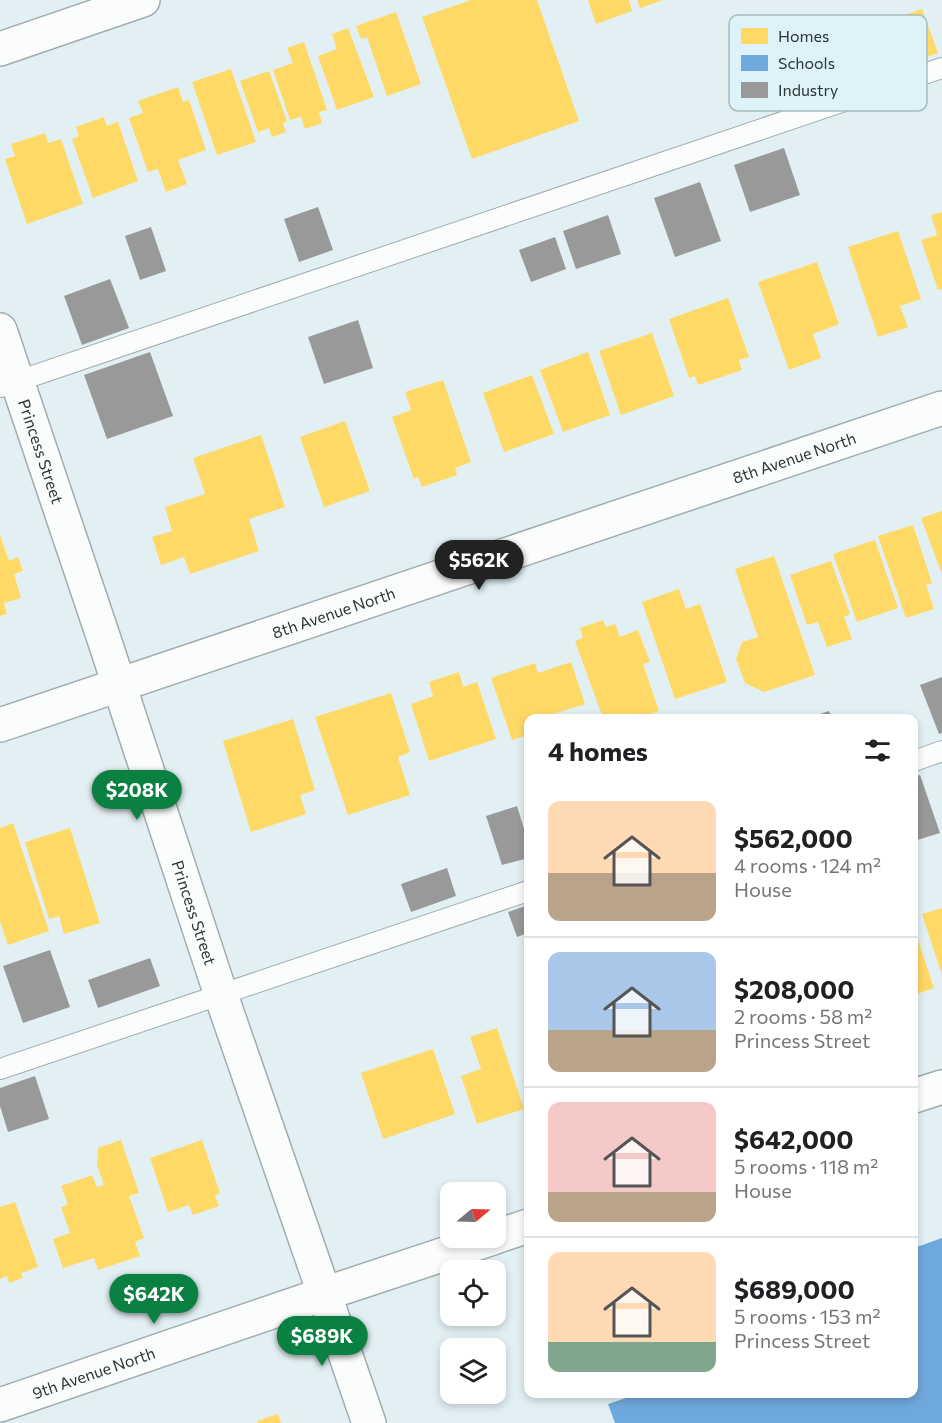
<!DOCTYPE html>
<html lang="en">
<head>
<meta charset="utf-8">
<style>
  :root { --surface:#fff; --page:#f6f6f6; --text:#202124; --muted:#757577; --line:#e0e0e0; --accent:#0b8043 }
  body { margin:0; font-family:Commissioner,sans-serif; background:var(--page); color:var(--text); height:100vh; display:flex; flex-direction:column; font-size:22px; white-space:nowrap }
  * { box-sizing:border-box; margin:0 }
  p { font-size:20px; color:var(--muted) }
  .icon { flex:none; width:33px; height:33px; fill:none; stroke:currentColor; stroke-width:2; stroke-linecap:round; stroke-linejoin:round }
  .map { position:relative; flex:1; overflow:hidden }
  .sheet { position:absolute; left:524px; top:714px; width:394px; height:684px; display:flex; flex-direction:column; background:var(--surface); border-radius:12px; box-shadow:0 3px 9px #0003 }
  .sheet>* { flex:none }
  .needle { width:39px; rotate:71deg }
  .fabs { position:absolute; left:440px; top:1182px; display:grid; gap:12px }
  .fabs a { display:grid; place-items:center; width:66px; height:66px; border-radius:12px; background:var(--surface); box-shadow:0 3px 9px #0003; font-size:30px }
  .price { position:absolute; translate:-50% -51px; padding:0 14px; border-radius:21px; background:var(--accent); color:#fff; font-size:20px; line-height:39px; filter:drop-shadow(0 2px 3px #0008) }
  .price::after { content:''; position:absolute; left:50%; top:36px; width:18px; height:14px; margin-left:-9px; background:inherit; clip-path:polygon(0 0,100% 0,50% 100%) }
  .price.selected { background:#222; color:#fff }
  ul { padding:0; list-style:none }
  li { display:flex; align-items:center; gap:18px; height:150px; padding:0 24px }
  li+li { border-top:2px solid var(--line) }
  li span { display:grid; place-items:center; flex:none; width:168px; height:120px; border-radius:12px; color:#555 }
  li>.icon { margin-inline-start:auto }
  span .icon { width:72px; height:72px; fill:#fffc; stroke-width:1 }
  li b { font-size:26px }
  h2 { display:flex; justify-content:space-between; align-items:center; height:72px; padding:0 24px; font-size:26px }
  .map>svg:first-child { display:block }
</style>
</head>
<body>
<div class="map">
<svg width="942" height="1423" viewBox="0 0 942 1423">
  <rect width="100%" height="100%" fill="#e3f0f3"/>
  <g fill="#ffd966">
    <path d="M 471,0 L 537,0 L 579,121 L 472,159 L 422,17 Z"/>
    <path d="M 588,0 L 629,0 L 632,11 L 596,24 Z"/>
    <path d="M 637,0 L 663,0 L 640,8 Z"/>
    <path d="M 922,9 L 938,53 L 864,78 L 849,34 Z"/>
    <path d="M 396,12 L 421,84 L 387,96 L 367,37 L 361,39 L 356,26 Z"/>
    <path d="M 348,28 L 374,97 L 337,110 L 318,56 L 337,49 L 332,34 Z"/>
    <path d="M 304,42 L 327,110 L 319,112 L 322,123 L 305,129 L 301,117 L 290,120 L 273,70 L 293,63 L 287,48 Z"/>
    <path d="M 231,69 L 256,142 L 217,155 L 192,82 Z"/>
    <path d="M 269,71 L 287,121 L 283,123 L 286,132 L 272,137 L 269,128 L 258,132 L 240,81 Z"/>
    <path d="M 178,87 L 183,102 L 189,100 L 206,150 L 178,160 L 187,184 L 166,192 L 158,169 L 148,172 L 129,118 L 143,113 L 138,101 Z"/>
    <path d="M 104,117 L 107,126 L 118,122 L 138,181 L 93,198 L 72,139 L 79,136 L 76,127 Z"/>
    <path d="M 45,133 L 48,143 L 61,139 L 83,204 L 27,224 L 5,159 L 15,156 L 11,144 Z"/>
    <path d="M 942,212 L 942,289 L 938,290 L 921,240 L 937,235 L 931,215 Z"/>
    <path d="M 898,231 L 921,299 L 900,306 L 908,327 L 878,337 L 848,247 Z"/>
    <path d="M 817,262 L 839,324 L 813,334 L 821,358 L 789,370 L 758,282 Z"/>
    <path d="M 728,298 L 749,357 L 739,360 L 742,370 L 698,385 L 695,376 L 689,378 L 669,319 Z"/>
    <path d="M 652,333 L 674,396 L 621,415 L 599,351 Z"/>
    <path d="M 588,352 L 610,415 L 563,432 L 540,370 Z"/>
    <path d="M 532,375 L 554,434 L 504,452 L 483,393 Z"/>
    <path d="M 443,380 L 471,462 L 455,468 L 457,475 L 422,487 L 418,477 L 414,479 L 392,417 L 411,410 L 405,392 Z"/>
    <path d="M 345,421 L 370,491 L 324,507 L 300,437 Z"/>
    <path d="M 261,435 L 285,507 L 249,519 L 259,551 L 190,574 L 184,557 L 161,565 L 152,537 L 172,531 L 165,507 L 205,494 L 193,458 Z"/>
    <path d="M 942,511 L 942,574 L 921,518 Z"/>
    <path d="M 913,525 L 932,583 L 926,585 L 934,609 L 906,618 L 878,536 Z"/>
    <path d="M 0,535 L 9,561 L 18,557 L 23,571 L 14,574 L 21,598 L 4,603 L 7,614 L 0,616 Z"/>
    <path d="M 875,540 L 898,608 L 857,622 L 833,554 Z"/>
    <path d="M 774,556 L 815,675 L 764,692 L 745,683 L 736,659 L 742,642 L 758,637 L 735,569 Z"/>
    <path d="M 831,561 L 850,614 L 844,617 L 852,639 L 827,647 L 818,622 L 807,625 L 790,575 Z"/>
    <path d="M 679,589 L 686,609 L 700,604 L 727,682 L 675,699 L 642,602 Z"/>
    <path d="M 603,620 L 606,627 L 615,624 L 620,637 L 638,630 L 650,662 L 643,664 L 659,711 L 638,718 L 603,718 L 575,641 L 583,638 L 580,628 Z"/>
    <path d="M 571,662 L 585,704 L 541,718 L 528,718 L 528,723 L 525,724 L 528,735 L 512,740 L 491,678 L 535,663 L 538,673 Z"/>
    <path d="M 459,672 L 463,687 L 477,682 L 496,739 L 429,761 L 411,704 L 433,696 L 429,682 Z"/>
    <path d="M 391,693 L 410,752 L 398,757 L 410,795 L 348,815 L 315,717 Z"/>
    <path d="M 293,719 L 315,790 L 300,795 L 306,814 L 251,832 L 223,741 Z"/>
    <path d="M 13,823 L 49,931 L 8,945 L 0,922 L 0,828 Z"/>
    <path d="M 70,828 L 100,923 L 64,934 L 59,916 L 49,919 L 25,842 Z"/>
    <path d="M 942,908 L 942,975 L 922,914 Z"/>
    <path d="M 914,928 L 934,988 L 914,995 Z"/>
    <path d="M 497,1028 L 524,1109 L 477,1124 L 461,1076 L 481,1069 L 470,1037 Z"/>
    <path d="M 433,1049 L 455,1114 L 383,1139 L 361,1073 Z"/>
    <path d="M 121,1140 L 139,1193 L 129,1196 L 144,1238 L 135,1242 L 140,1256 L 98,1270 L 94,1258 L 63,1268 L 53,1239 L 70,1233 L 61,1207 L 68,1205 L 61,1186 L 92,1175 L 97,1187 L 104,1185 L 97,1165 L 98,1148 Z"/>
    <path d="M 202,1140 L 220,1193 L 215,1195 L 219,1206 L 193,1215 L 189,1205 L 168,1212 L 150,1158 Z"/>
    <path d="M 15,1202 L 38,1267 L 21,1273 L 23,1278 L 9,1283 L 7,1276 L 0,1279 L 0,1207 Z"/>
    <path d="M 278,1414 L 281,1423 L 258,1423 L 257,1421 Z"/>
  </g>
  <path fill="#6fa8dc" d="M 942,1238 L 942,1423 L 615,1423 L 608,1404 L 638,1394 L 914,1394 L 914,1248 Z"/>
  <g fill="#999">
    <path d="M 769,54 L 784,99 L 747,112 L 731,68 Z"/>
    <path d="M 784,148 L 800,195 L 750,212 L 734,165 Z"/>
    <path d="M 700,182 L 721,241 L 675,257 L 654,198 Z"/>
    <path d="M 318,207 L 333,250 L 299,262 L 284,219 Z"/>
    <path d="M 608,215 L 621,254 L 576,269 L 563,231 Z"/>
    <path d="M 151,227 L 166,271 L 140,280 L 125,236 Z"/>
    <path d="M 555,237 L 566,269 L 531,282 L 519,250 Z"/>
    <path d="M 110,279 L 129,328 L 82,345 L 64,296 Z"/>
    <path d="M 358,320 L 373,368 L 324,384 L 308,337 Z"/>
    <path d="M 150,352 L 173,416 L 107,439 L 84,375 Z"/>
    <path d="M 942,677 L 942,733 L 939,734 L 920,685 Z"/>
    <path d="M 829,711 L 832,718 L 808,718 Z"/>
    <path d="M 920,775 L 940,833 L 914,841 L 914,777 Z"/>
    <path d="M 517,806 L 528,842 L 528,858 L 502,865 L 486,816 Z"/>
    <path d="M 447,868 L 456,896 L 411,912 L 401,884 Z"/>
    <path d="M 528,905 L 528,933 L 517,937 L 508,912 Z"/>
    <path d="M 50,950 L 70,1007 L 23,1023 L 3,966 Z"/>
    <path d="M 150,958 L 160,986 L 98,1008 L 88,980 Z"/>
    <path d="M 35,1076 L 49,1119 L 8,1132 L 0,1106 L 0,1088 Z"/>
  </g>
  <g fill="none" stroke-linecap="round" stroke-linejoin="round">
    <g stroke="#a2acae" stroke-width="22">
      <g id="service">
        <path d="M 0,387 L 942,68"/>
        <path d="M 914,761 L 942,751"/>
        <path d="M 0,1069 L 528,891"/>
      </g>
    </g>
    <g stroke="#a2acae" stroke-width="36">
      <g id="minor">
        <path id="s1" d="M 0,330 L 104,639 L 221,995 L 369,1423"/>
        <path id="s2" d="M 0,725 L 942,408"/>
        <path d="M 914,1096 L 942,1087"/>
        <path d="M 495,1237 L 528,1226"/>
        <path id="s3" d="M 0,1405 L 324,1294 L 493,1238"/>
      </g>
    </g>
    <g stroke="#a2acae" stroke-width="36">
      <path id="tertiary" d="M 0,49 L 143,0"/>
    </g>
    <use href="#service" stroke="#fbfdfd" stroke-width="20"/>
    <use href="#minor" stroke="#fbfdfd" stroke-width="33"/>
    <use href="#tertiary" stroke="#fbfdfd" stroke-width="33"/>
  </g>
  <g text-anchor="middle" stroke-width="6" stroke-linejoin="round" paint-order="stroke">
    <g font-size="16" fill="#2c3436" stroke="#ddf3f9">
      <text dy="6" stroke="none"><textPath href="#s1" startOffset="128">Princess Street</textPath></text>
      <text dy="6" stroke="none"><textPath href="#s2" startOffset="838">8th Avenue North</textPath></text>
      <text dy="6" stroke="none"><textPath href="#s2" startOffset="352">8th Avenue North</textPath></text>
      <text dy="6" stroke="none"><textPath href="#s1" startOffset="614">Princess Street</textPath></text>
      <text dy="6" stroke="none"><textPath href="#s3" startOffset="99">9th Avenue North</textPath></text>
    </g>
  </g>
  <rect x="729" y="15" width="198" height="96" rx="9" fill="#ddf3f9" stroke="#a8babe" stroke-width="1.5"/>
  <rect x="741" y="28" width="27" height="16" fill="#ffd966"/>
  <rect x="741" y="55" width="27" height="16" fill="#6fa8dc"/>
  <rect x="741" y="82" width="27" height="16" fill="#999"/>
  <g font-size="16" fill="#2c3436">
    <text x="778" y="42">Homes</text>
    <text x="778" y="69">Schools</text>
    <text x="778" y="96">Industry</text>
  </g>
</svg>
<div class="fabs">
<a><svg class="needle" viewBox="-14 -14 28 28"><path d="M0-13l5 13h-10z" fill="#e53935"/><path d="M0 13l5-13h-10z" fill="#757577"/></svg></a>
<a><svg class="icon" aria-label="locate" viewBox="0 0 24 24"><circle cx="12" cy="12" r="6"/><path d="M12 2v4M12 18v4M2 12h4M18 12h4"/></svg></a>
<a><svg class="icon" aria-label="layers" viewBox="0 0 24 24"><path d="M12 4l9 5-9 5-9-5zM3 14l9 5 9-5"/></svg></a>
</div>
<b class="price selected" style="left:479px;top:591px">$562K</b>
<b class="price" style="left:137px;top:821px">$208K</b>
<b class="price" style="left:154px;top:1325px">$642K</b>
<b class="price" style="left:322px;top:1367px">$689K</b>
<section class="sheet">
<h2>4 homes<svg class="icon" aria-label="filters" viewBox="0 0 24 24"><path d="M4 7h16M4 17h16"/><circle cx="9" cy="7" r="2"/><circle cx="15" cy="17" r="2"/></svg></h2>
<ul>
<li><span style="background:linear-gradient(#ffd9b3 60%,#b9a48a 0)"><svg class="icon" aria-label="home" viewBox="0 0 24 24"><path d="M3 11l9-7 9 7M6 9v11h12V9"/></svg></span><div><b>$562,000</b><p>4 rooms · 124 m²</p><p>House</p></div></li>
<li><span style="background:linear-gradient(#a9c7e8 65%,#b9a48a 0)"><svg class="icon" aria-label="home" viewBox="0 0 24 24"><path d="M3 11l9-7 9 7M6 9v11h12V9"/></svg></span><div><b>$208,000</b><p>2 rooms · 58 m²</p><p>Princess Street</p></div></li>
<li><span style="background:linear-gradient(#f6c9c9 75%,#b9a48a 0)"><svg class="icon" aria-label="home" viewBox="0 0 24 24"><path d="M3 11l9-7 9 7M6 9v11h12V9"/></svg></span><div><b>$642,000</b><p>5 rooms · 118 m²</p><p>House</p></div></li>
<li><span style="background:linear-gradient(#ffd9b3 75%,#7fa58c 0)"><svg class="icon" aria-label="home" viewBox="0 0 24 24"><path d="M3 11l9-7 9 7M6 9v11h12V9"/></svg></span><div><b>$689,000</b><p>5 rooms · 153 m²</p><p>Princess Street</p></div></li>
</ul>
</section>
</div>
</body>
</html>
